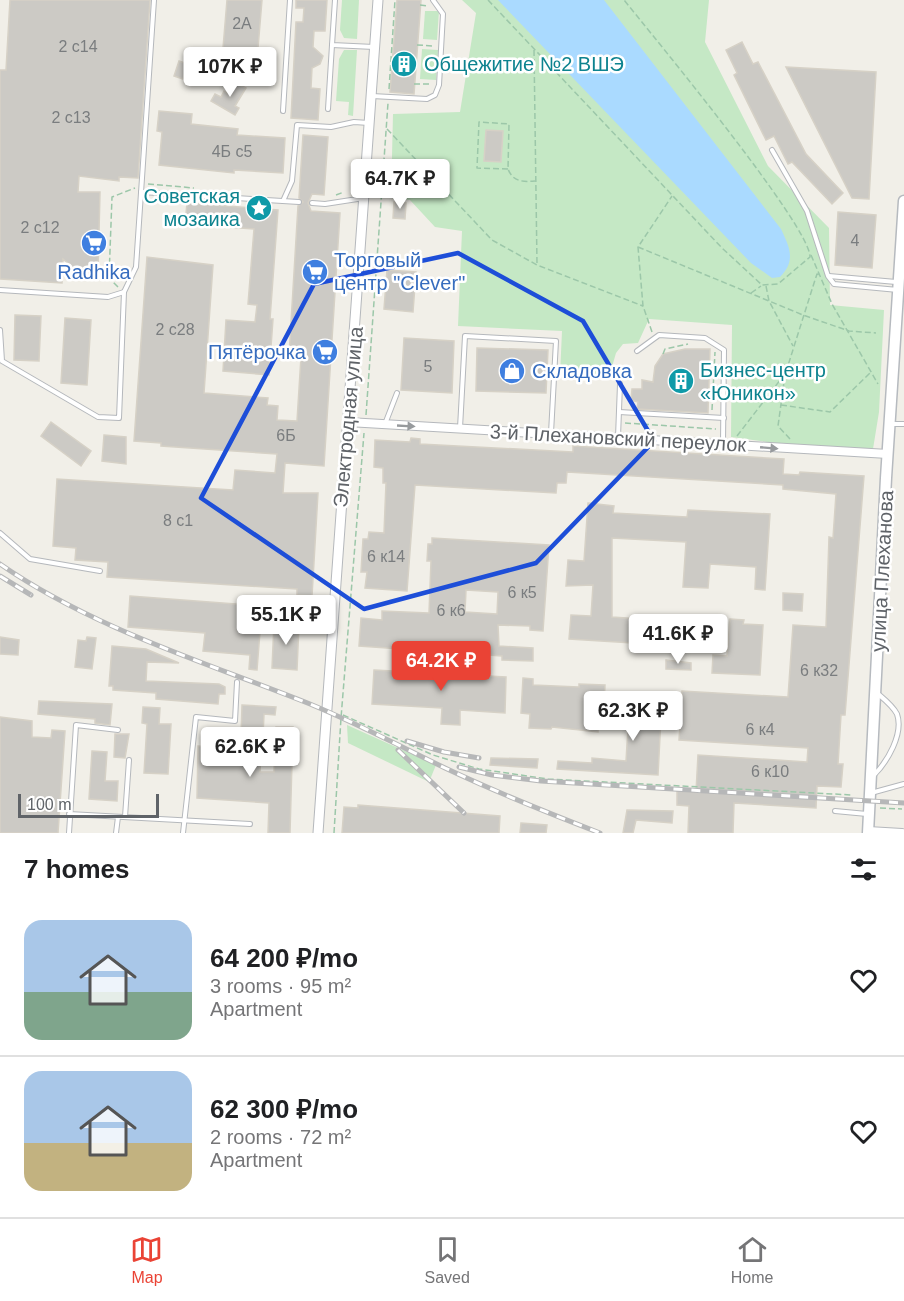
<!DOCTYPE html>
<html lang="en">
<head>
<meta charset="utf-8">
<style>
  :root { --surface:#fff; --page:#f6f6f6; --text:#202124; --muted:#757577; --line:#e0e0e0; --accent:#ea4335 }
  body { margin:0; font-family:Arial,sans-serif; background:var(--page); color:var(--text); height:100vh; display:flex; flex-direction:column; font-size:22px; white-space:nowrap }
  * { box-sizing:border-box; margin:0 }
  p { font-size:20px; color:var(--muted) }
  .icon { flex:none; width:33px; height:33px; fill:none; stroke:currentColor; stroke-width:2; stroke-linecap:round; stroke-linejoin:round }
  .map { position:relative; height:833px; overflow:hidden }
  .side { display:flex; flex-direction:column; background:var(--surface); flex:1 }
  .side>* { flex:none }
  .scale { position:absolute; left:18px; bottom:15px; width:141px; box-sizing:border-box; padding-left:6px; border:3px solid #5f6368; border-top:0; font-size:16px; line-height:21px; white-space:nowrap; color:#5f6368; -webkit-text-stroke:4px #fff; paint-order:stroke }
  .price { position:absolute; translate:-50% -51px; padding:0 14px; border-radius:6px; background:#fff; color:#222; font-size:20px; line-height:39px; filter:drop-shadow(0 2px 3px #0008) }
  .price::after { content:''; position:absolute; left:50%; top:36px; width:18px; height:14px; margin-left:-9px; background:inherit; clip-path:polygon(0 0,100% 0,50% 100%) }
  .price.on { background:var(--accent); color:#fff }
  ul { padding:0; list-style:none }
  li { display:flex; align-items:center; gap:18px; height:150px; padding:0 24px }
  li+li { border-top:2px solid var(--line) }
  li span { display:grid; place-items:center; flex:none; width:168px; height:120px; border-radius:18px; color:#555 }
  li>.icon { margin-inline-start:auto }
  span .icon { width:72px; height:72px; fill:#fffc; stroke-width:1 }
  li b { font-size:26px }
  h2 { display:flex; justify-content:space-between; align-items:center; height:72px; padding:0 24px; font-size:26px }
  .tab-bar { display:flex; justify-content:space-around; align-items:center; height:84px; border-top:2px solid var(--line); background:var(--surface); font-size:16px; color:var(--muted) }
  .tab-bar a { display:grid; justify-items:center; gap:3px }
  .tab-bar .on { color:var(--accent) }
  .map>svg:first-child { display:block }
</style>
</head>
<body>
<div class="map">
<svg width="904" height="833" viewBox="0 0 904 833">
  <rect width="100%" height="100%" fill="#f1efe8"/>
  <g fill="#c5e8c5">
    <path d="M 342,0 L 359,0 L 357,39 L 344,38 L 340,30 Z"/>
    <path d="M 462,0 L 709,0 L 705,42 L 768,166 L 829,228 L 830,305 L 884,310 L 879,412 L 873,449 L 796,446 L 731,437 L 732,325 L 649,319 L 638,343 L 623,344 L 616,353 L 609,377 L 560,375 L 562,331 L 458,326 L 462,231 L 435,227 L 410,200 L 391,198 L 393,114 L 460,112 L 476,13 Z"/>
    <path d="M 425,11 L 439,11 L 437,40 L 423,39 Z"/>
    <path d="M 422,49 L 438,50 L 436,80 L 420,79 Z"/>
    <path d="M 344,50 L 357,50 L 353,116 L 348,115 L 349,102 L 336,101 L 339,59 Z"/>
    <path d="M 347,725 L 436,765 L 429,782 L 348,743 Z"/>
  </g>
  <path fill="#aadaff" d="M 498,0 L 604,0 L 781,229 C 790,248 796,261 780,277 L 772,278 L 751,263 Z"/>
  <g fill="#cccac5" stroke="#d6d1c6" stroke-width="1.5" fill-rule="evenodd">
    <path d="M 10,0 L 150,0 L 138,178 L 119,177 L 119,181 L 79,176 L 78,192 L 100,192 L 98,273 L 78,272 L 63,259 L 62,283 L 0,279 L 0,70 L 6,70 Z"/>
    <path d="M 227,0 L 262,0 L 258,48 L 223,48 Z"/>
    <path d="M 296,0 L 327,0 L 325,31 L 314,31 L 313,47 L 323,56 L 320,64 L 312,68 L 311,88 L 320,89 L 318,120 L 291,118 L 296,22 L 303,22 L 304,8 L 296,8 Z"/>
    <path d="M 397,0 L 421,0 L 414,94 L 390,92 Z"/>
    <path d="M 742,42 L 753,64 L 758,62 L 806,154 L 843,193 L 832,204 L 792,162 L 788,164 L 774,136 L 766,140 L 734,75 L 737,73 L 726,50 Z"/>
    <path d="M 179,61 L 208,71 L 205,79 L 185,72 L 183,79 L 174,76 Z"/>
    <path d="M 786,67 L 876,72 L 869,199 L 852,198 Z"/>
    <path d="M 233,81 L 246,88 L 235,106 L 239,108 L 235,115 L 211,101 L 215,94 L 221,97 L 224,91 L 227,93 Z"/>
    <path d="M 159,111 L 192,114 L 191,124 L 238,129 L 237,135 L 285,138 L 283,173 L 234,170 L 234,173 L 159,165 L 162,132 L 157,131 Z"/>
    <path d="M 486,130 L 503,131 L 501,162 L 484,161 Z"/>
    <path d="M 303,135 L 328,137 L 324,195 L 312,194 L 308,203 L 311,211 L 340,213 L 324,466 L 285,463 L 283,493 L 318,493 L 312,596 L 297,595 L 297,589 L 107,577 L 108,562 L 75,560 L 76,548 L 53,546 L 57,479 L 233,490 L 235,470 L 275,473 L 277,454 L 161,446 L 161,443 L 134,441 L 147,257 L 213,265 L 204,393 L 268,398 L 267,405 L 278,406 L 277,420 L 297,421 L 301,357 L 289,356 L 298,206 L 303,202 L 299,198 Z"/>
    <path d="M 394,202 L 406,203 L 405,219 L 393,218 Z"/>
    <path d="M 187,203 L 278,210 L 270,319 L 273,319 L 269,375 L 223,371 L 226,320 L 255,322 L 257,305 L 248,304 L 254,229 L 185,224 Z"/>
    <path d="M 838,212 L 876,215 L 872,268 L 835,265 Z"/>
    <path d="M 387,270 L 416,272 L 413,312 L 384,309 Z"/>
    <path d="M 15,315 L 41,316 L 39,361 L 14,360 Z"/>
    <path d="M 65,318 L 91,320 L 87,385 L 61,383 Z"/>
    <path d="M 404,338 L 454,341 L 452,393 L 401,390 Z"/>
    <path d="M 477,348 L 548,350 L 546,393 L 476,391 Z"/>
    <path d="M 685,349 L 710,349 L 708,413 L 637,409 L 638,402 L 631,400 L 632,389 L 642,389 L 642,380 L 653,382 L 655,366 L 663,354 Z"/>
    <path d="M 51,422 L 91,451 L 81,466 L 41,436 Z"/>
    <path d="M 104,435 L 126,437 L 126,464 L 102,461 Z"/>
    <path d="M 411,438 L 420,439 L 420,444 L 573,452 L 573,446 L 784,459 L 783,474 L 799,475 L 800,472 L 864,476 L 845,715 L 841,715 L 838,764 L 843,764 L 841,787 L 817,786 L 816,808 L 734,803 L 733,833 L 688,833 L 689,806 L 677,805 L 677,791 L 696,792 L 698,755 L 807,762 L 808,748 L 679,740 L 682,691 L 788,697 L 793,625 L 826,627 L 829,537 L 833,538 L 836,494 L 783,489 L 783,485 L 567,472 L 566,483 L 557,483 L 556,493 L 415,485 L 407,591 L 365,588 L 367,572 L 361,572 L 363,539 L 368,539 L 369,532 L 384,533 L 386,483 L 383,483 L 383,468 L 374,467 L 375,440 L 410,442 Z"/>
    <path d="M 588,503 L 614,506 L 613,513 L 687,517 L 688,510 L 770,514 L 765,590 L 755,589 L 756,567 L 710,564 L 708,588 L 683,587 L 686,542 L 612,538 L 612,617 L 714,624 L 713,648 L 569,639 L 571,615 L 591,616 L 593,585 L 566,586 L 568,560 L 584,561 Z"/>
    <path d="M 432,538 L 549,545 L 543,631 L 530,630 L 530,626 L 498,625 L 499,646 L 533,648 L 533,661 L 502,660 L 502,656 L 359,646 L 361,618 L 382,620 L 382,611 L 429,613 L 431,561 L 427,561 L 428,544 L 432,544 ZM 466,590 L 498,592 L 497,614 L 465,612 Z"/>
    <path d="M 783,593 L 803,594 L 802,611 L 783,610 Z"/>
    <path d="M 130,596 L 262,606 L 257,670 L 249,669 L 250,655 L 203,651 L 205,633 L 128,627 Z"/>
    <path d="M 730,619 L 744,620 L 743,624 L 763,625 L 760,675 L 712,673 L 713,655 L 727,656 Z"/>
    <path d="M 274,623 L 299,625 L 297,670 L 272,668 Z"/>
    <path d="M 0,637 L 19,640 L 18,655 L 0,654 Z"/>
    <path d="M 87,637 L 96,638 L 92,669 L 75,667 L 78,640 L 86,641 Z"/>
    <path d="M 112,646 L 146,649 L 179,663 L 147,662 L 146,681 L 219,684 L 225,687 L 225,694 L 219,694 L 218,704 L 156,699 L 156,693 L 113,690 L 113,686 L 109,686 Z"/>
    <path d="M 666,660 L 691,663 L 691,670 L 666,669 Z"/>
    <path d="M 374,670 L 506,677 L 505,713 L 460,710 L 460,725 L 441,724 L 442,708 L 372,704 Z"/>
    <path d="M 523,678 L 533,679 L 533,685 L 579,687 L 579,684 L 605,685 L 604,705 L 599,705 L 598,732 L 552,727 L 551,729 L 529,728 L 530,714 L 521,713 Z"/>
    <path d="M 630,695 L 662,698 L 658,775 L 557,769 L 558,761 L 592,763 L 592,758 L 626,761 Z"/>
    <path d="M 39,701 L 112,704 L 110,725 L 95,723 L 95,719 L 38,714 Z"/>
    <path d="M 242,705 L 276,707 L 275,715 L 264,714 L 263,736 L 241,736 Z"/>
    <path d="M 143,707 L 160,708 L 159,724 L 171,724 L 168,774 L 144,773 L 147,724 L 142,723 Z"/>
    <path d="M 0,717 L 32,721 L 32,737 L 51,738 L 52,730 L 65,731 L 58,833 L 0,833 Z"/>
    <path d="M 276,727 L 293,727 L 290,833 L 268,833 L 269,803 L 197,798 L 198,746 L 261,751 L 260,772 L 274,772 Z"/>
    <path d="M 115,734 L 129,734 L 125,758 L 114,757 Z"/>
    <path d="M 92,751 L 107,752 L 105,781 L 118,781 L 117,801 L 89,799 Z"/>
    <path d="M 491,758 L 538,759 L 537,768 L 490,765 Z"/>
    <path d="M 358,805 L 500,816 L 499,833 L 342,833 L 344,807 L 358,808 Z"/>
    <path d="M 627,810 L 673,811 L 672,823 L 636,820 L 633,833 L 623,833 Z"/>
    <path d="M 521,823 L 547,825 L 546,833 L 520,833 Z"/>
  </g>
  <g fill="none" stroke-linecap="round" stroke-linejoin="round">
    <g stroke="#b5b8bc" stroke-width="6">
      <g id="service">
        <path d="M 335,0 L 332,45 L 374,47"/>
        <path d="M 372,96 L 427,99 L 435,95 L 439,85 L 443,14 L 433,0"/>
        <path d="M 328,109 L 332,45"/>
        <path d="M 283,111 L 290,0"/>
        <path d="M 772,150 L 807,211 L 828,276 L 834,284 L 898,290"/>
        <path d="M 141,192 L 299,202"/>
        <path d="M 283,201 L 292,181 L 297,125 L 331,127 L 354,122 L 369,123"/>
        <path d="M 312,203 L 325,204 L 364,198"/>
        <path d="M 829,276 L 896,282"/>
        <path d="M 0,290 L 108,297 L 124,292"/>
        <path d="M 0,330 L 2,361 L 98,417 L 119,418 L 124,292 L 136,267 L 154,0"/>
        <path d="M 637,351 L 659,335 L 705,338 L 724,350 L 723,443"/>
        <path d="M 619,412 L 724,418"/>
        <path d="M 385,424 L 397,393"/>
        <path d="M 891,424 L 904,424"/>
        <path d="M 460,428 L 465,336 L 556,341 L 551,433"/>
        <path d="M 618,437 L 620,384"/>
        <path d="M 0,533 L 30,559 L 100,571"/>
        <path d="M 874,775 C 887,762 904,734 897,714 C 893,706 884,699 877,693"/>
        <path d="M 871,793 L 904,784"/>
        <path d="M 835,811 L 867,814"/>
        <path d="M 69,814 L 250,824"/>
        <path d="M 125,817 L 129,760"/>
        <path d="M 69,833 L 76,725 L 118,730"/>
        <path d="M 116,833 L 118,817"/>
        <path d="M 183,833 L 196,717 L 235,721 L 237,682"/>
      </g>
    </g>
    <g stroke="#b5b8bc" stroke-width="10">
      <g id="minor">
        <path d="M 348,422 L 888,454"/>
        <path d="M 868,831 L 902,833"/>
      </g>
    </g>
    <g stroke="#b5b8bc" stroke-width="11">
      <path id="tertiary" d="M 318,833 L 378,0"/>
    </g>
    <g stroke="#b6babf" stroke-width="13">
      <path id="secondary" d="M 868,833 L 886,478 L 904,201"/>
    </g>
    <g stroke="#9cc7a9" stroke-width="1.5" stroke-dasharray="6 3" stroke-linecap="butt">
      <path d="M 488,0 L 722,248 L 762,285 L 778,284 L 810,257 C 811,227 653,36 624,0"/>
      <path d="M 420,5 L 428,6"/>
      <path d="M 417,45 L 434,46"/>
      <path d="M 534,50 L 537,264"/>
      <path d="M 414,84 L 432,84"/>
      <path d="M 389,89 L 395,0"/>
      <path d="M 387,129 L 492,240 L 537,265 L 643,306"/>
      <path d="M 508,169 L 477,168 L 479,122 L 509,124 L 508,169 C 513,182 523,182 535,181"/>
      <path d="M 148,184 L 194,188"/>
      <path d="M 336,195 L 344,192"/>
      <path d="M 383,195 L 400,196 L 440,186"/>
      <path d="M 638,247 L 803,315 L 849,331 L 876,333"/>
      <path d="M 811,255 L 832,304 L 878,384"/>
      <path d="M 766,286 L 769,301 L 793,346"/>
      <path d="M 118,287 L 109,278 L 112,197 L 135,188"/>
      <path d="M 751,293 L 761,286"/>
      <path d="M 652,332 L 643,306 L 638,247 L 672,196"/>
      <path d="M 663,354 L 665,349 L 688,344"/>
      <path d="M 781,405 L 830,412 L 871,372"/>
      <path d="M 712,410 L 715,352"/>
      <path d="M 366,415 L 388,103"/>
      <path d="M 625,423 L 716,429"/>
      <path d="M 737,436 L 784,375"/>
      <path d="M 790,439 L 778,426 L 785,375 L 815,280 L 817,274 L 821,275"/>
      <path d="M 343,715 L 433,755 L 479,769 L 548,779 L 852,795"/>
      <path d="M 880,808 L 902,809"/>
      <path d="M 334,833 L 341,718 L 364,433"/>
    </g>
    <use href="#service" stroke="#fff" stroke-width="4"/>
    <use href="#minor" stroke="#fff" stroke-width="8"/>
    <use href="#tertiary" stroke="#fff" stroke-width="9"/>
    <use href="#secondary" stroke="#fff" stroke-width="10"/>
    <g stroke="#b6b7b8" stroke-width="5">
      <g id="rail">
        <path d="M 0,564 C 94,629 205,662 310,704 C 356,723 400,746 445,768 C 496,792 548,813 600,833"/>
        <path d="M 0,576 L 31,595"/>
        <path d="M 407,741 L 444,752 L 479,758"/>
        <path d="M 398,750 L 464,813"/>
        <path d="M 459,767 L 492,775 L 541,781 L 904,803"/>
      </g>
    </g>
    <use href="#rail" stroke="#fff" stroke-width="3" stroke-dasharray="9" stroke-linecap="butt"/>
  </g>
  <defs><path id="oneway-solid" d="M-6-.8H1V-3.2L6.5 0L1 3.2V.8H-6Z" transform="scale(1.5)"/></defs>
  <g fill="#979a9d">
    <use href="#oneway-solid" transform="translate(406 426) rotate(3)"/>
    <use href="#oneway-solid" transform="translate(769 448) rotate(5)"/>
  </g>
  <path fill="none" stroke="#1d4ed8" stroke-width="4.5" stroke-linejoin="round" d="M 458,253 L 583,321 L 654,441 L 536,563 L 364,609 L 201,498 L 314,284 Z"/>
  <defs>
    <g id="building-disc" transform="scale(1.35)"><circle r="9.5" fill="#0f9aa8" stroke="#fff"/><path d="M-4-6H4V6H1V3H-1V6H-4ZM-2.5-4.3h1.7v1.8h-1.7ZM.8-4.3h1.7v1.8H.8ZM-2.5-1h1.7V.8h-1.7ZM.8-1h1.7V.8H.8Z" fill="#fff"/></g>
    <g id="sight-disc" transform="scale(1.35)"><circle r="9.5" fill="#0f9aa8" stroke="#fff"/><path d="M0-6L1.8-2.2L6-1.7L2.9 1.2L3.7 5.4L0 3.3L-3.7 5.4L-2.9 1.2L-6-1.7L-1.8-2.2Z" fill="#fff"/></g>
    <g id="supermarket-disc" transform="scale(1.35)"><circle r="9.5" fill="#3f7fe0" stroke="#fff"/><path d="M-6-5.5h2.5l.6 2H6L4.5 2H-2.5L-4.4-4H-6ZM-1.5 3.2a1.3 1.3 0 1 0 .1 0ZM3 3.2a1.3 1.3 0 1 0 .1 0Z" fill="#fff"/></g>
    <g id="shop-disc" transform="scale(1.35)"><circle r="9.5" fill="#3f7fe0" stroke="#fff"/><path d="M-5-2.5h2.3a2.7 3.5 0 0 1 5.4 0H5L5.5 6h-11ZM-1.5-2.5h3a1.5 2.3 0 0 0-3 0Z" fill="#fff"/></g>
  </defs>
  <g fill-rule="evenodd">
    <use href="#building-disc" x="404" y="64"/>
    <use href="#sight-disc" x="259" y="208"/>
    <use href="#supermarket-disc" x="94" y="243"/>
    <use href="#supermarket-disc" x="315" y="272"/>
    <use href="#supermarket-disc" x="325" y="352"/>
    <use href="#shop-disc" x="512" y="371"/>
    <use href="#building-disc" x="681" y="381"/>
  </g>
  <g text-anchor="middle" stroke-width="5" stroke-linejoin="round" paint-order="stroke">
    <g font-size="16" fill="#7a7d7f">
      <text x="242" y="29">2А</text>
      <text x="78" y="52">2 с14</text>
      <text x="71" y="123">2 с13</text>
      <text x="232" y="157">4Б с5</text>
      <text x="40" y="233">2 с12</text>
      <text x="855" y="246">4</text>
      <text x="175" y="335">2 с28</text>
      <text x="428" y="372">5</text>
      <text x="286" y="441">6Б</text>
      <text x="178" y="526">8 с1</text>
      <text x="386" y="562">6 к14</text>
      <text x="522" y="598">6 к5</text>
      <text x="451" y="616">6 к6</text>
      <text x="819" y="676">6 к32</text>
      <text x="760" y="735">6 к4</text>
      <text x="770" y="777">6 к10</text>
    </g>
    <g font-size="20" fill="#0d838f" stroke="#fff" text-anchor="start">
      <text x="424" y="71">Общежитие №2 ВШЭ</text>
      <text x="240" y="203" text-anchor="end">Советская<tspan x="240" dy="23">мозаика</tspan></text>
      <text x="700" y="377">Бизнес-центр<tspan x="700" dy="23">«Юникон»</tspan></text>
    </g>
    <g font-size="20" fill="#366cbe" stroke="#fff" text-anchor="start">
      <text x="334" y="267">Торговый<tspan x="334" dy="23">центр "Clever"</tspan></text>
      <text x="94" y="279" text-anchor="middle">Radhika</text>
      <text x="306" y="359" text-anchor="end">Пятёрочка</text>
      <text x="532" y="378">Складовка</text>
    </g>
    <g font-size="20" fill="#5f6368" stroke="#fff">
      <text transform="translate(348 417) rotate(-85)" y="7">Электродная улица</text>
      <text transform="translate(618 438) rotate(3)" y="7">3-й Плехановский переулок</text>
      <text transform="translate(882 571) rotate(-87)" y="7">улица Плеханова</text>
    </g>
  </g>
</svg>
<div class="scale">100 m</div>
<b class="price" style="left:230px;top:98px">107K ₽</b>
<b class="price" style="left:400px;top:210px">64.7K ₽</b>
<b class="price" style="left:286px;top:646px">55.1K ₽</b>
<b class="price" style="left:678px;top:665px">41.6K ₽</b>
<b class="price on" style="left:441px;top:692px">64.2K ₽</b>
<b class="price" style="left:633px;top:742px">62.3K ₽</b>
<b class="price" style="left:250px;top:778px">62.6K ₽</b>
</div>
<section class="side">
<h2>7 homes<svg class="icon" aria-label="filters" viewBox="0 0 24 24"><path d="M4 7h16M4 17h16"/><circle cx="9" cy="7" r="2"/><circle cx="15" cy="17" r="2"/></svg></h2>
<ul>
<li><span style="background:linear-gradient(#a9c7e8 60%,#7fa58c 0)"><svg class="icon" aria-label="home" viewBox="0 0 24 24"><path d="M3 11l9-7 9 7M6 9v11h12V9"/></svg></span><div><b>64 200 ₽/mo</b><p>3 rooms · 95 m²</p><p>Apartment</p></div><svg class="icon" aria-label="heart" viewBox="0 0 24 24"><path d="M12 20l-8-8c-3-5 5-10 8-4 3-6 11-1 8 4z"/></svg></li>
<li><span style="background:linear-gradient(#a9c7e8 60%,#c2b280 0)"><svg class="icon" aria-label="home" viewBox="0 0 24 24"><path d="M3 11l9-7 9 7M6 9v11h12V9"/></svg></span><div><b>62 300 ₽/mo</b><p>2 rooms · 72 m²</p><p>Apartment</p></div><svg class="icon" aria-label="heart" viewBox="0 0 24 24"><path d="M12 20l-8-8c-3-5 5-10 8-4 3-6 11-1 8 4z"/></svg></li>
</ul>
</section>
<nav class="tab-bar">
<a class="on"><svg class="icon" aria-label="map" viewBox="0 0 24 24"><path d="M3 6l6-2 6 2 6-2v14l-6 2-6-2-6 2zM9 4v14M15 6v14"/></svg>Map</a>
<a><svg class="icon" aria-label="saved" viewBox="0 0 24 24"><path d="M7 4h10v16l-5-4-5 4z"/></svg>Saved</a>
<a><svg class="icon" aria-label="home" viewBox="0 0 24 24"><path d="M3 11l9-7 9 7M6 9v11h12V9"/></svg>Home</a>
</nav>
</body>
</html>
